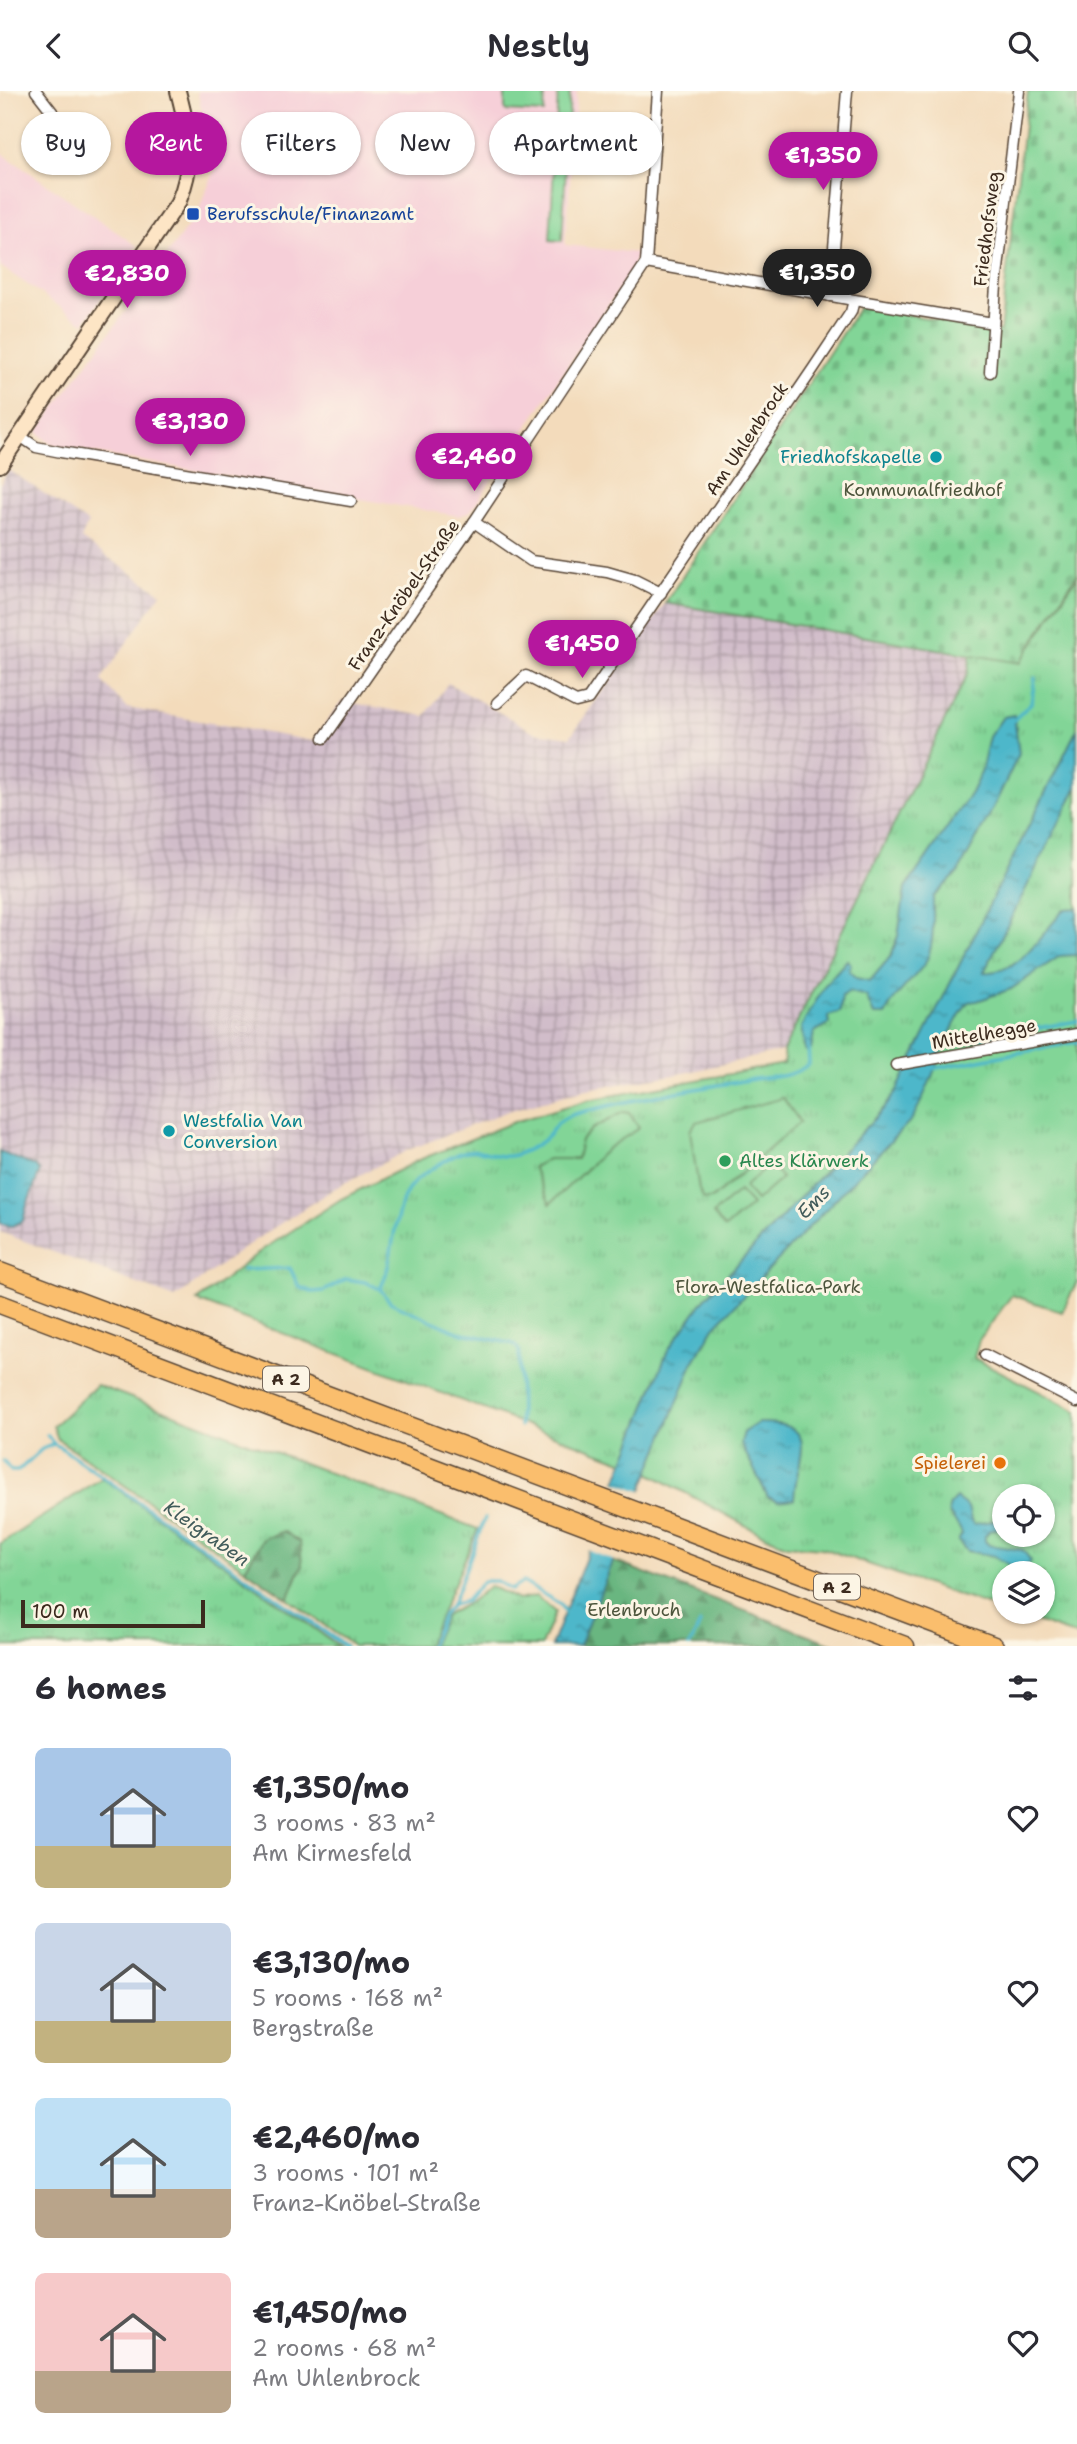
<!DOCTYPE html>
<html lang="en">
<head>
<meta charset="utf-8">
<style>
  :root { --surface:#fff; --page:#f7f7f7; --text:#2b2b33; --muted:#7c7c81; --accent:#b5179e }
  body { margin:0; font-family:"Shantell Sans",sans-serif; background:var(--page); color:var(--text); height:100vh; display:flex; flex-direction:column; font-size:26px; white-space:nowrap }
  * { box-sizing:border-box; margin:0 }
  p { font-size:23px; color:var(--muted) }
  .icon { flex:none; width:38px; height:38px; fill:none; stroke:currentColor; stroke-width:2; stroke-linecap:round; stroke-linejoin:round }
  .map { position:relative; height:1555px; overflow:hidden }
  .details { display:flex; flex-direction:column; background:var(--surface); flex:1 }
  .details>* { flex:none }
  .top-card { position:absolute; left:21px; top:21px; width:700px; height:63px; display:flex; gap:14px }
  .buttons { position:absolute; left:992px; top:1393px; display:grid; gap:14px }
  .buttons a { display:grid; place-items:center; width:63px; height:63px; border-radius:50%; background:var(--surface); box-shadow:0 2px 5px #0004; font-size:35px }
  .scale { position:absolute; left:21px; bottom:18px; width:184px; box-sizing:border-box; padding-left:7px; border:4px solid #3b2a1e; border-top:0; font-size:19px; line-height:24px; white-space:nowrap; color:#3b2a1e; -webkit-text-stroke:5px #fcf5e5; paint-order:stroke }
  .price { position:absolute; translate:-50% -60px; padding:0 16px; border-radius:24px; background:var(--accent); color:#fff; font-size:23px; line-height:46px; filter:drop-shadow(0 2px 4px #0008) }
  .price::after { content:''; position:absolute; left:50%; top:42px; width:21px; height:16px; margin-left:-10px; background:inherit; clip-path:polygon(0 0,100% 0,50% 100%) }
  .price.selected { background:#222; color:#fff }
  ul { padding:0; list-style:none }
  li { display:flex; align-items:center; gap:21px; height:175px; padding:0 35px }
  li span { display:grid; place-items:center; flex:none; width:196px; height:140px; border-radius:10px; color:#555 }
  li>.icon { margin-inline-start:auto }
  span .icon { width:84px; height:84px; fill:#fffc; stroke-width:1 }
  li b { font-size:30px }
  h2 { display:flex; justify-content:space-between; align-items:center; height:84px; padding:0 35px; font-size:30px }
  .chip { padding:0 24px; border-radius:32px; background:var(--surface); box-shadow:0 2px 5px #0004; font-size:24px; line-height:63px }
  .chip.selected { background:var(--accent); color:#fff }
  header { display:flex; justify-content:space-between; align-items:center; height:91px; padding:0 35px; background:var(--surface); font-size:32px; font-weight:600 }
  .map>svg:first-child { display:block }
</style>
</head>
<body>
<header><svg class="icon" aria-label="back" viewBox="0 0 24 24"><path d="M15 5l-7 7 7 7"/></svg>Nestly<svg class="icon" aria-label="search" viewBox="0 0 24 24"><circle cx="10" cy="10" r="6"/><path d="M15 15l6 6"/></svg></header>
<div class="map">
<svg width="1077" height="1555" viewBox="0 0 1077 1555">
  <defs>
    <pattern id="industrial-grid" width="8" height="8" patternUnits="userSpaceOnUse" patternTransform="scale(1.75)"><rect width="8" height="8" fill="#d1bdca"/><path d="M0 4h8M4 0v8" fill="none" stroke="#ab9aa3"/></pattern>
    <pattern id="grass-tufts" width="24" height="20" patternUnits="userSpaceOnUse" patternTransform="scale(1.75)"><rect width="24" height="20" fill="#82d597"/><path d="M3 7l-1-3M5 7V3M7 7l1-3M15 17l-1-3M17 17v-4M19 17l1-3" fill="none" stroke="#71b782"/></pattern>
    <pattern id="forest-firs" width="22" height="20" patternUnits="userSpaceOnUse" patternTransform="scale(1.75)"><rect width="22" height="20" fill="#69b680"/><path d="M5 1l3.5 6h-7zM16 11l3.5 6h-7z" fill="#589468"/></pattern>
    <pattern id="cemetery-stones" width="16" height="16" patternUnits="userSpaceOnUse" patternTransform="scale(1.75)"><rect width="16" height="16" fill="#82d597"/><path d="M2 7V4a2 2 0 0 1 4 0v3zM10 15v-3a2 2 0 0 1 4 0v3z" fill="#71b782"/></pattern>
    <pattern id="water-ripples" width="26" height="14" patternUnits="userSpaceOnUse" patternTransform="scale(1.75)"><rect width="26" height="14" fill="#4db7ca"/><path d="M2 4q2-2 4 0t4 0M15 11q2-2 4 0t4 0" fill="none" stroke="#4195a3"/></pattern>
  </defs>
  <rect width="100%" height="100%" fill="#fcf5e5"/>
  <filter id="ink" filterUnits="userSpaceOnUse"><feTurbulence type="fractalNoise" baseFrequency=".0143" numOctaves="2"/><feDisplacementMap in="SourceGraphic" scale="14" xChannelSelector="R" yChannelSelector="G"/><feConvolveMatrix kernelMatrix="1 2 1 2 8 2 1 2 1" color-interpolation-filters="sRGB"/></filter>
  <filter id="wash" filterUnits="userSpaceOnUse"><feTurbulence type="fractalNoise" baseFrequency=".00686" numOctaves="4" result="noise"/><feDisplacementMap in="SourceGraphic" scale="28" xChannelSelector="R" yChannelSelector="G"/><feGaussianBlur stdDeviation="1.57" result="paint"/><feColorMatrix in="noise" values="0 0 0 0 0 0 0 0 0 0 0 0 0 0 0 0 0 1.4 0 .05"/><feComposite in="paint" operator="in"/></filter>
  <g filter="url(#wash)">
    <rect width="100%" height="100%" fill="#f3dbbb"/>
    <g fill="#f6cfd8">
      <path d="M 197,0 L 577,0 L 565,154 L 637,162 L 633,177 L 470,421 L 459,425 L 53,355 L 37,341 L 198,121 L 216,76 Z"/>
      <path d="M 0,61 L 137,155 L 84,232 L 0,175 Z"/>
    </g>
    <path fill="url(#industrial-grid)" d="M 9,379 L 88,432 L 81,448 L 161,502 L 101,589 L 127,617 L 313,650 L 342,610 L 425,625 L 448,592 L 534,641 L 570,646 L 665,512 L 971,562 L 968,582 L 783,960 L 674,984 L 587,998 L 508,1020 L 408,1059 L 335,1097 L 255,1149 L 175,1207 L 0,1141 L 0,393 Z"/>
    <g fill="url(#grass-tufts)" stroke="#5e805a" stroke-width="2" fill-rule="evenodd">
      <path d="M 1077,486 L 1077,1191 L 1062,1221 L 1012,1204 L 979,1249 L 974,1267 L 1077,1320 L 1077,1545 L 1007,1521 L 1043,1521 L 1043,1482 L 1004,1482 L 1004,1520 L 822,1457 L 787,1454 L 767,1446 L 647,1381 L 622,1370 L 197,1210 L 262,1159 L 341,1108 L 419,1069 L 514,1031 L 588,1009 L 784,973 L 783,960 L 968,582 L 971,562 L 1020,572 ZM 1004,1405 L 1043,1405 L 1043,1444 L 1004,1444 Z"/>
      <path d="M 97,1294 L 478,1438 L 427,1555 L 353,1555 L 288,1508 L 302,1474 L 263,1448 L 245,1478 L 58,1348 L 53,1335 Z"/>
      <path d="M 102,1387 L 339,1555 L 0,1555 L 0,1453 Z"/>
      <path d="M 490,1495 L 518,1509 L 536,1505 L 555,1521 L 541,1555 L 432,1555 L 445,1525 L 470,1511 Z"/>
    </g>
    <g fill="url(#forest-firs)" stroke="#52704f" stroke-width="2">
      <path d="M 283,1440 L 300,1451 L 302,1474 L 288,1508 L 245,1478 L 263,1448 Z"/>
      <path d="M 613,1470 L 838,1555 L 579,1555 Z"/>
    </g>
    <path fill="url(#cemetery-stones)" stroke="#5e805a" stroke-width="2" d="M 1028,0 L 1077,0 L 1077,483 L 1020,572 L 665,512 L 860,215 L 1000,240 Z"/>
    <g fill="#82d597" stroke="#5e805a" stroke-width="2">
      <path d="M 505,0 L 545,0 L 544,22 L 505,20 Z"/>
      <path d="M 558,0 L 570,0 L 562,150 L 550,149 Z"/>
      <path d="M 783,1007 L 800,1031 L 712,1108 L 704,1108 L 699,1099 L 690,1040 L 696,1031 Z"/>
      <path d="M 623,1021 L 629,1022 L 639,1037 L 607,1058 L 550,1113 L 533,1076 L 548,1068 L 577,1068 L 581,1049 L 592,1038 Z"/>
      <path d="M 770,1073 L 782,1087 L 756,1110 L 744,1096 Z"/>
      <path d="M 739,1100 L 752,1114 L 725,1137 L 713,1123 Z"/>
    </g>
    <g fill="url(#water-ripples)" stroke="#447074" stroke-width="2">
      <path d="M 1014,624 L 1019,663 L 990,723 L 958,782 L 933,806 C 933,824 935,857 925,872 C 912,891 894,903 885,924 L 874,924 L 866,905 L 850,901 L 842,905 L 840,921 L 828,925 L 829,933 L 814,941 L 811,959 L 805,960 L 801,936 L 825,894 L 847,869 L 851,873 L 849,880 L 856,887 L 870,890 L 891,865 L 898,845 L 905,798 L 971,702 L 981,681 L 989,646 L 1003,626 Z"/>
      <path d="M 1077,638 L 1077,696 L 984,881 C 1020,884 1043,840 1065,818 L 1077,817 L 1077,864 L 1060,865 L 1011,898 L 977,910 L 968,911 C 942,948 934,990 912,1028 L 714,1236 L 694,1270 L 579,1555 L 551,1555 L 668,1259 L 704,1209 L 886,1015 L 897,999 Z"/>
      <path d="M 0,1061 L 35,1075 L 40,1080 L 27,1114 L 23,1130 L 10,1136 L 0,1132 Z"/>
      <path d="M 758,1332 C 826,1331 795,1367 794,1408 L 778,1410 L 768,1406 L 741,1353 L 744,1341 Z"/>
      <path d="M 956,1407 L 968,1416 L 971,1429 L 974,1433 L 1000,1429 L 1001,1437 L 990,1439 L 985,1445 L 985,1450 L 989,1454 L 1023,1459 L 1031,1470 L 1028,1474 L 1012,1476 L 994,1465 L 967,1460 L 958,1450 L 962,1443 C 958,1427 938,1424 956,1407 Z"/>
    </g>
    <path fill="#f3dbbb" d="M 611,1389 L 643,1401 L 617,1471 L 585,1458 Z"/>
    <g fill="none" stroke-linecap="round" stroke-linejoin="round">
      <g stroke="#4db7ca" stroke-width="3.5">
        <path d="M 1013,630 L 1031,612 L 1035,587"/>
        <path d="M 941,954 L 1077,930"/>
        <path d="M 931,978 L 1077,951"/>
        <path d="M 242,1179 L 290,1177 L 299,1196 L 312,1201 L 324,1200 L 346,1188 L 365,1191 L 380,1198 L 390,1211 L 428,1228 L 458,1241 L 514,1253 L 519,1259 L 520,1335"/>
        <path d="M 380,1198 C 395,1170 391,1122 410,1096 C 418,1085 454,1062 468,1060 C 484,1057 498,1069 515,1064 C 526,1060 539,1054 547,1046 C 551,1042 553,1037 557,1033 C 567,1023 583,1021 596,1018 C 646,1005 698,998 748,989 C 771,985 790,988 809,973 L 808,956"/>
        <path d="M 47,1344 L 54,1353"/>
        <path d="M 3,1370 L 11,1380 L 18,1380 L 42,1358 L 54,1353 L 60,1356 L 345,1555"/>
        <path d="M 452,1514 L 485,1427"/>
        <path d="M 430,1555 L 443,1524 L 452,1514 L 466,1510 L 483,1490 L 497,1490 L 511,1499 L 523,1491 L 560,1513 L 565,1522"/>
        <path d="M 689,1555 L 700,1533"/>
      </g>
    </g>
  </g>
  <g filter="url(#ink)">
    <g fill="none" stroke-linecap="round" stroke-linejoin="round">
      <g stroke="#574536" stroke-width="13">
        <g id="street">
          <path d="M 36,0 L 71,45"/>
          <path d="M 646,172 L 854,209 L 993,232"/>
          <path d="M 830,205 L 847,0"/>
          <path d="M 990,281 L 996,195 L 1019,0"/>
          <path d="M 20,345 L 36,356 L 61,361 L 351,410"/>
          <path d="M 474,431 L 531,470 L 607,481 L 635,489 L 661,502"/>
          <path d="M 497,612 L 526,585 L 576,611 L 588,608 L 813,278 L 851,221 L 854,209"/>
          <path d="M 324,647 L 474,431 L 646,172 L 658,0"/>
          <path d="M 896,974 L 1077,943"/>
          <path d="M 985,1264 L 1077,1311"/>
        </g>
      </g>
      <g stroke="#574536" stroke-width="18">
        <path id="secondary" d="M 0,374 L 178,112 C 196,69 189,43 178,0"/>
      </g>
      <g stroke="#574536" stroke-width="21">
        <g id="highway">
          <path d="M 0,1181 L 994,1555"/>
          <path d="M 0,1213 L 905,1555"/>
        </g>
      </g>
      <use href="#street" stroke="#fff" stroke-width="10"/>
      <use href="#secondary" stroke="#fde5c5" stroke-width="14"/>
      <use href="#highway" stroke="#fabe6d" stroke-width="18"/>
    </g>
  </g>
  <rect fill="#1a4fb4" stroke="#fcf5e5" stroke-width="2.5" x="186" y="116" width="14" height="14" rx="3.5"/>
  <g fill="#0f9aa8" stroke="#fcf5e5" stroke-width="2.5">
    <circle cx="936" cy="366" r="7"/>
    <circle cx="169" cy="1040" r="7"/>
  </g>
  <circle fill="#2e9e5b" stroke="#fcf5e5" stroke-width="2.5" cx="725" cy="1070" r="7"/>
  <circle fill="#e8710a" stroke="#fcf5e5" stroke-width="2.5" cx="1000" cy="1372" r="7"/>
  <g text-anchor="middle" stroke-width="6" stroke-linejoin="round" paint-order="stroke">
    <g fill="#fcf5e5" stroke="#75675a" stroke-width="2">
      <rect x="263" y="1275.5" width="46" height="25" rx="5"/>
      <rect x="814" y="1483.5" width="46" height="25" rx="5"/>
    </g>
    <g font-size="16" font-weight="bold" fill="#3b2a1e">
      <text x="286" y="1294">A 2</text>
      <text x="837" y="1502">A 2</text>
    </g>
    <g font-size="18" fill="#164399" stroke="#fcf5e5" text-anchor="start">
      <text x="207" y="129">Berufsschule/Finanzamt</text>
    </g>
    <g font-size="18" fill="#3b2a1e" stroke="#fcf5e5">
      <text transform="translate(987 138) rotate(-83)" y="6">Friedhofsweg</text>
      <text transform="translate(747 348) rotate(-56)" y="6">Am Uhlenbrock</text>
      <text transform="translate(404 504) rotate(-55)" y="6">Franz-Knöbel-Straße</text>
      <text transform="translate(984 943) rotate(-10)" y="6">Mittelhegge</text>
    </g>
    <g font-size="18" fill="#0d838f" stroke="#fcf5e5" text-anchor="end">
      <text x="922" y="372">Friedhofskapelle</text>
      <text x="183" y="1036" text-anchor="start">Westfalia Van<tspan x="183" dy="21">Conversion</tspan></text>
    </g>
    <g font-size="18" fill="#4d553c" stroke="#fcf5e5">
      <text x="923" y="405">Kommunalfriedhof</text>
      <text x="768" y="1202">Flora-Westfalica-Park</text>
      <text x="634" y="1525">Erlenbruch</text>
    </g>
    <g font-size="18" fill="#27864d" stroke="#fcf5e5" text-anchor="start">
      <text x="739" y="1076">Altes Klärwerk</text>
    </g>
    <g font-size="18" fill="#c56008" stroke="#fcf5e5" text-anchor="end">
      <text x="986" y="1378">Spielerei</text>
    </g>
    <g font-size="19" font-style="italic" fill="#415b5a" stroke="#fcf5e5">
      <text transform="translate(813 1111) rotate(-46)" y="7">Ems</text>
      <text transform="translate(207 1442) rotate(35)" y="7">Kleigraben</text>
    </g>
  </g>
</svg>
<div class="buttons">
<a><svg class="icon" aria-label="locate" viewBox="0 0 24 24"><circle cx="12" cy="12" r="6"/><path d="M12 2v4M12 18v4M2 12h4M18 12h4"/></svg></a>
<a><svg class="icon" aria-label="layers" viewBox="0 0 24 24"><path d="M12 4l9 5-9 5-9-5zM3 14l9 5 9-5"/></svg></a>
</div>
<div class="scale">100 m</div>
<b class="price" style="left:823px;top:101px">€1,350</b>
<b class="price selected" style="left:817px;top:218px">€1,350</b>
<b class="price" style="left:127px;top:219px">€2,830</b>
<b class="price" style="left:190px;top:367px">€3,130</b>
<b class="price" style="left:474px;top:402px">€2,460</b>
<b class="price" style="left:582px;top:589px">€1,450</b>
<div class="top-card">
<a class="chip">Buy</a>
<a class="chip selected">Rent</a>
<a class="chip">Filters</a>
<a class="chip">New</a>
<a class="chip">Apartment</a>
</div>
</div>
<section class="details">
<h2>6 homes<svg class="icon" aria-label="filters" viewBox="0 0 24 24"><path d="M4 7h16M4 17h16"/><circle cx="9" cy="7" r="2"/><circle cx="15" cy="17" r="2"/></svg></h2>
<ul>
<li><span style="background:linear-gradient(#a9c7e8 70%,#c2b280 0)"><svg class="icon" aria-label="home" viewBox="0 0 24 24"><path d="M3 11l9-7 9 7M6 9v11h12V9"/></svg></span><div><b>€1,350/mo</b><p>3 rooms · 83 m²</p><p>Am Kirmesfeld</p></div><svg class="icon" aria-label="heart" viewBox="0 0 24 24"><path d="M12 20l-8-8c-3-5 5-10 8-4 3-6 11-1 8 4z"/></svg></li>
<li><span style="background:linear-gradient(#c9d6e8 70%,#c2b280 0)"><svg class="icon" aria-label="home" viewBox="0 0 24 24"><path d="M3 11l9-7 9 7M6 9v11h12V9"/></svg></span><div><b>€3,130/mo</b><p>5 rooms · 168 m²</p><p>Bergstraße</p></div><svg class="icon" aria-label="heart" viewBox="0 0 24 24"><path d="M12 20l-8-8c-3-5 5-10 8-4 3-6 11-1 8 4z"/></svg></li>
<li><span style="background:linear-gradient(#bfe0f5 65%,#b9a48a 0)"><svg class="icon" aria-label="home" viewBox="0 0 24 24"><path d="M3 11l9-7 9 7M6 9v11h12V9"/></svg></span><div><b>€2,460/mo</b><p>3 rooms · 101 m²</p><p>Franz-Knöbel-Straße</p></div><svg class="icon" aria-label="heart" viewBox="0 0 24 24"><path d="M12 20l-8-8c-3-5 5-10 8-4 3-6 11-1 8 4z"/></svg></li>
<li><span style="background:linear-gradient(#f6c9c9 70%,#b9a48a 0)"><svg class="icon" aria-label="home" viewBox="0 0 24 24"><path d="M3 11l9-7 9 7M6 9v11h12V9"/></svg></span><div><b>€1,450/mo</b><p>2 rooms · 68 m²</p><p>Am Uhlenbrock</p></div><svg class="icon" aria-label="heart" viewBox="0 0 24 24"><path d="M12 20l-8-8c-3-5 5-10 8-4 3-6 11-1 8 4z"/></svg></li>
</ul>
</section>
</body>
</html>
